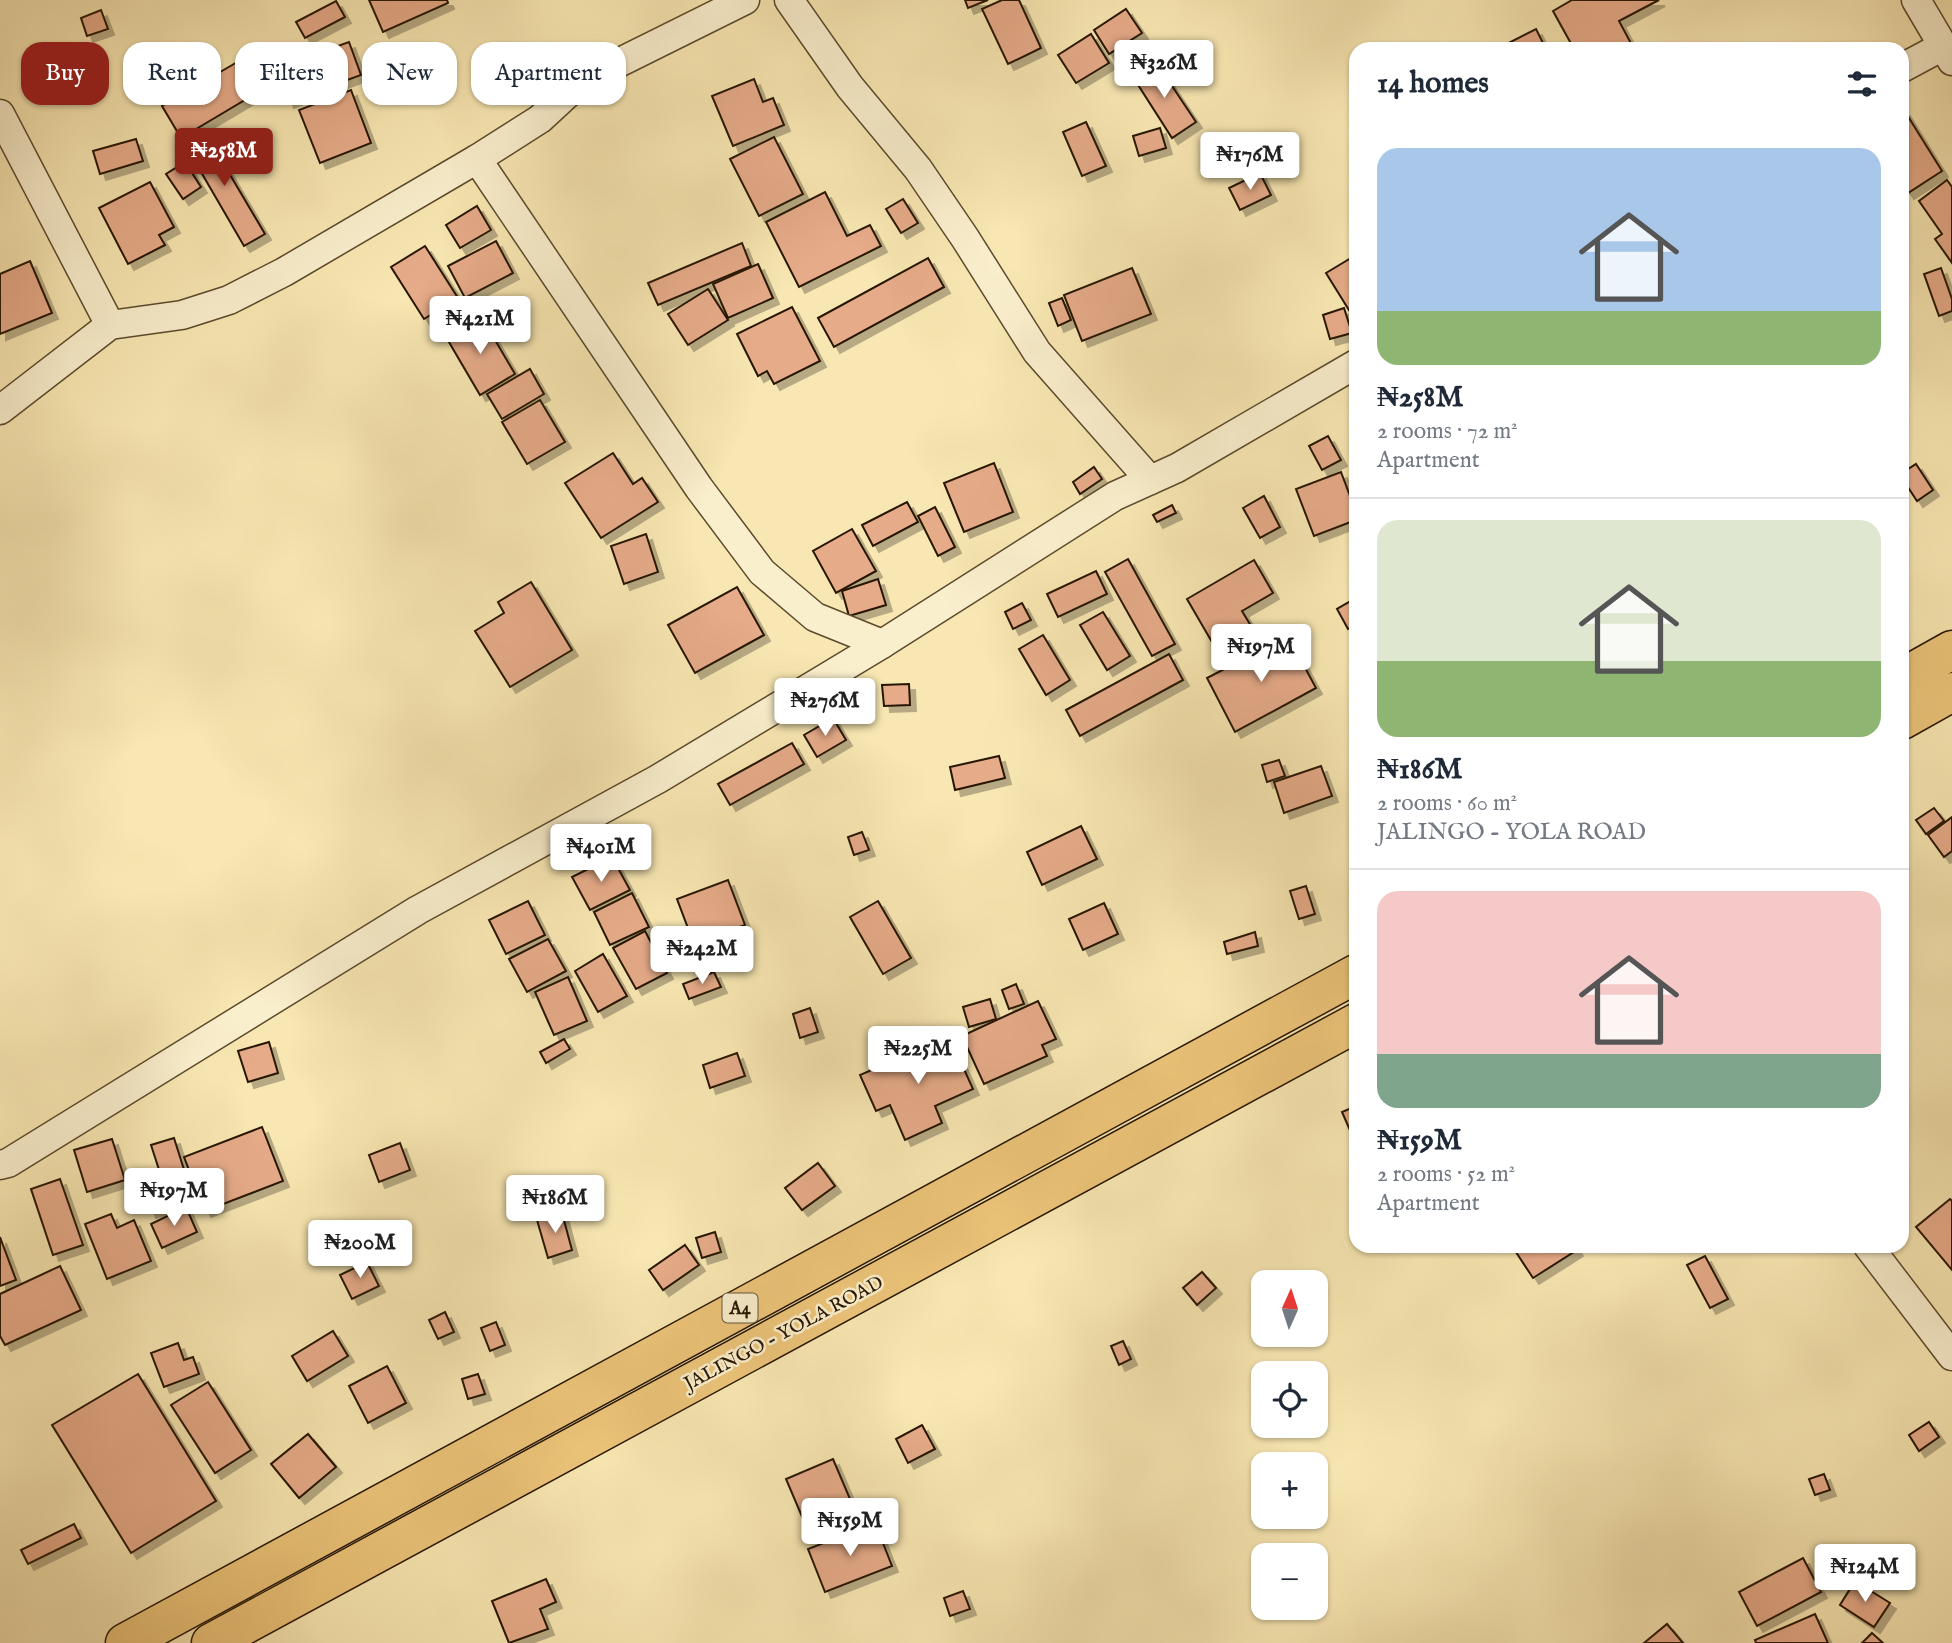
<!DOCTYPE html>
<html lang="en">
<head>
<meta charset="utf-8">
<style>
  :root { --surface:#fff; --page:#f2f2f3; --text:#1f2937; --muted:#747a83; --line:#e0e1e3; --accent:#8f2418 }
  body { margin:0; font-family:"IM FELL English",serif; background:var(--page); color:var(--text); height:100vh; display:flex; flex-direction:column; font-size:26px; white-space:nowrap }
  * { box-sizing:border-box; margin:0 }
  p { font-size:23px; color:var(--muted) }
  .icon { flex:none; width:38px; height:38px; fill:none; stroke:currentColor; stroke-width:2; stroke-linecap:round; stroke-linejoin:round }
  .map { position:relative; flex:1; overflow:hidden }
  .side { position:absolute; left:1349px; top:42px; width:560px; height:1211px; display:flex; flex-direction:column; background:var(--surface); border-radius:21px; box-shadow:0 2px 5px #0004 }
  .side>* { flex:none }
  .hud { position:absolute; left:21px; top:42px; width:665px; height:63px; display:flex; gap:14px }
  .needle { width:46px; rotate:3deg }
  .tools { position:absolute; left:1251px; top:1270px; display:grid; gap:14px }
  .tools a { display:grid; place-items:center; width:77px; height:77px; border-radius:14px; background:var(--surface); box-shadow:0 2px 5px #0004; font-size:35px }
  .price { position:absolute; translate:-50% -60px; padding:0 16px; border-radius:7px; background:#fff; color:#222; font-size:23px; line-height:46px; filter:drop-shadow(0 2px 4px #0008) }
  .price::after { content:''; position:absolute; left:50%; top:42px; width:21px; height:16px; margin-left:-10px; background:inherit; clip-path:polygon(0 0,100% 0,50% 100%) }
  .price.on { background:var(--accent); color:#fff }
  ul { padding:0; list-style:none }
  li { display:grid; align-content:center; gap:14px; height:371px; padding:0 28px }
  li+li { border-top:2px solid var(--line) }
  li span { display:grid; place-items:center; height:217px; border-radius:21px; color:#555 }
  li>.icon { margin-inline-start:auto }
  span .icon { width:126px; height:126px; fill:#fffc; stroke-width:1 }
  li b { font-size:30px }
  h2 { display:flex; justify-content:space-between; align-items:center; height:84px; padding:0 28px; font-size:30px }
  .pill { padding:0 24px; border-radius:21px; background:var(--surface); box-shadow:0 2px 5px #0004; font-size:24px; line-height:63px }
  .pill.on { background:var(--accent); color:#fff }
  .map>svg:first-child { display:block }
</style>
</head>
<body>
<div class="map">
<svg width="1952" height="1643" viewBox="0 0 1952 1643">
  <defs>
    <filter id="shadow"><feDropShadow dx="6" dy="6" stdDeviation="0" flood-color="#0004"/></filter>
  </defs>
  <rect width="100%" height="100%" fill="#f8e7b2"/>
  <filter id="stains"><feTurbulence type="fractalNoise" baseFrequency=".00286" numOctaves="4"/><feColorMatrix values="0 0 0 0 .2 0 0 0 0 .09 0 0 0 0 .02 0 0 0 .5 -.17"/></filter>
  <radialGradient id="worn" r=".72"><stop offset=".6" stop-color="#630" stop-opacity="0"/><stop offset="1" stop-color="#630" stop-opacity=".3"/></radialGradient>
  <g fill="#e6ab89" stroke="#271500" stroke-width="2" filter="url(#shadow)">
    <path d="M 369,0 L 447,0 L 448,3 L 383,32 Z"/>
    <path d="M 965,0 L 988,0 L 968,8 Z"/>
    <path d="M 1002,0 L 1019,0 L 1041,48 L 1008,64 L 982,9 Z"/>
    <path d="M 1572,0 L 1659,0 L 1619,21 L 1634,49 L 1574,49 L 1553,11 Z"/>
    <path d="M 336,1 L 345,17 L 305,38 L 296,22 Z"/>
    <path d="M 1126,9 L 1142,33 L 1109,54 L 1094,30 Z"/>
    <path d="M 101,10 L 108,29 L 87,36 L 81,18 Z"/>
    <path d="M 1536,29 L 1546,49 L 1497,49 Z"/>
    <path d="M 1091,34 L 1109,63 L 1076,83 L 1058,55 Z"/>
    <path d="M 349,42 L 361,75 L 288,102 L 276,68 Z"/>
    <path d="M 251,54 L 270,85 L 181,138 L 162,106 Z"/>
    <path d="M 1156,62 L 1196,122 L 1172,138 L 1133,77 Z"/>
    <path d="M 159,67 L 172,85 L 154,98 L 141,81 Z"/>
    <path d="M 754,79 L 763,102 L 773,98 L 784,125 L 733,146 L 712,96 Z"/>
    <path d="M 351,90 L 371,143 L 320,163 L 299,110 Z"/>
    <path d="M 1904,110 L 1942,171 L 1908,193 L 1902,184 L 1902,111 Z"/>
    <path d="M 1086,122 L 1106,166 L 1082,176 L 1063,132 Z"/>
    <path d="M 1160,128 L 1166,148 L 1139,156 L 1133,136 Z"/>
    <path d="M 203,129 L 265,234 L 244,246 L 183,141 Z"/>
    <path d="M 774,137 L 803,194 L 759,216 L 730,159 Z"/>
    <path d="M 136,139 L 143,161 L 100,174 L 93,151 Z"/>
    <path d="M 185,162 L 201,187 L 183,199 L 166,174 Z"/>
    <path d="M 1260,173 L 1271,195 L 1240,210 L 1229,188 Z"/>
    <path d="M 1947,180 L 1952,187 L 1952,263 L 1935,239 L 1942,234 L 1919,201 Z"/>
    <path d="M 150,182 L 174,227 L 159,235 L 165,245 L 128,264 L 99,208 Z"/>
    <path d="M 825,192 L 847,236 L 870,225 L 881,246 L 799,287 L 766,222 Z"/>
    <path d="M 903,199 L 918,223 L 901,233 L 886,209 Z"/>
    <path d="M 477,206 L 491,230 L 460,248 L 446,225 Z"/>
    <path d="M 496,241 L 513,273 L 465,298 L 448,266 Z"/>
    <path d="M 742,243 L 751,266 L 658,305 L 648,283 Z"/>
    <path d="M 425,246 L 458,298 L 424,319 L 391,267 Z"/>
    <path d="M 1356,255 L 1356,313 L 1352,315 L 1326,273 Z"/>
    <path d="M 928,258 L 944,287 L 834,347 L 818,318 Z"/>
    <path d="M 30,261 L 52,313 L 0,334 L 0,274 Z"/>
    <path d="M 758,264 L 773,298 L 728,318 L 713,284 Z"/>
    <path d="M 1132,268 L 1151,314 L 1082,341 L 1064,295 Z"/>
    <path d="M 1941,268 L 1952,299 L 1952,311 L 1939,316 L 1924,274 Z"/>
    <path d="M 708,289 L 728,320 L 688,345 L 668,314 Z"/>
    <path d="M 1062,298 L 1071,320 L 1058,326 L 1049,303 Z"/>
    <path d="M 792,307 L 820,361 L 774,384 L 767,371 L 758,376 L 737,334 Z"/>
    <path d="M 1344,308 L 1352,333 L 1330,339 L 1323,315 Z"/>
    <path d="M 481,316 L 515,374 L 480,395 L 446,337 Z"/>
    <path d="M 530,369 L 544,394 L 502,419 L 487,394 Z"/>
    <path d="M 540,400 L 565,442 L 527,464 L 502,422 Z"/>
    <path d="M 1328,436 L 1341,460 L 1322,470 L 1309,446 Z"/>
    <path d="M 613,453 L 633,484 L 642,478 L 658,502 L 601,538 L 565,483 Z"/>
    <path d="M 994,463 L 1013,512 L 964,532 L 944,483 Z"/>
    <path d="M 1916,464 L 1933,490 L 1917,501 L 1902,478 L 1902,473 Z"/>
    <path d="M 1094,467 L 1102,479 L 1080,494 L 1073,482 Z"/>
    <path d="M 1341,472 L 1356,512 L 1356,520 L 1314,536 L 1296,489 Z"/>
    <path d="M 1264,496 L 1280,527 L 1260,538 L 1243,508 Z"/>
    <path d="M 907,502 L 918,522 L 873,546 L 862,525 Z"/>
    <path d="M 1172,505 L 1176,513 L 1157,522 L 1153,515 Z"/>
    <path d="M 935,507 L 955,547 L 938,556 L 918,516 Z"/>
    <path d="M 852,529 L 876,571 L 836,593 L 813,551 Z"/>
    <path d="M 646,534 L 658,572 L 624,584 L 611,546 Z"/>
    <path d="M 1128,559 L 1175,644 L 1152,656 L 1105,572 Z"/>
    <path d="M 1254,560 L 1273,593 L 1242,611 L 1259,639 L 1237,651 L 1230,641 L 1216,649 L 1187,599 Z"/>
    <path d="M 1096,571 L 1107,594 L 1058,617 L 1047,594 Z"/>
    <path d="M 878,579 L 886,605 L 849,616 L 842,591 Z"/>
    <path d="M 531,582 L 572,650 L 510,687 L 475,631 L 504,613 L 498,602 Z"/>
    <path d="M 737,587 L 764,635 L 695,673 L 668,625 Z"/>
    <path d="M 1356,598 L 1356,625 L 1348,629 L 1337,609 Z"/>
    <path d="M 1022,603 L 1031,620 L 1013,629 L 1005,612 Z"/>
    <path d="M 1103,612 L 1130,656 L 1107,670 L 1080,625 Z"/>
    <path d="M 1043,635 L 1070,680 L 1046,695 L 1019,649 Z"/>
    <path d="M 1288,636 L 1316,688 L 1235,732 L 1207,678 Z"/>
    <path d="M 1169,654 L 1183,680 L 1080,736 L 1066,710 Z"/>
    <path d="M 909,684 L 910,705 L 884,706 L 882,685 Z"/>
    <path d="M 833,718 L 846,740 L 817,757 L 804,735 Z"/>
    <path d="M 792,743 L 804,764 L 730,805 L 718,784 Z"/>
    <path d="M 999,756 L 1005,778 L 955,790 L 950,767 Z"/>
    <path d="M 1279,760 L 1285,776 L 1267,782 L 1262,765 Z"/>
    <path d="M 1321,766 L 1332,796 L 1284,813 L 1274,782 Z"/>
    <path d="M 1934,808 L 1944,821 L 1926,834 L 1916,820 Z"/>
    <path d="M 1952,817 L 1952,851 L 1944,857 L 1928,835 Z"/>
    <path d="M 1081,826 L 1097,859 L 1042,885 L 1027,852 Z"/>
    <path d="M 862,832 L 869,850 L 854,855 L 848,837 Z"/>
    <path d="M 612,857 L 630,890 L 590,910 L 572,877 Z"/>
    <path d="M 728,880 L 745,925 L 694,944 L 677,899 Z"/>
    <path d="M 1306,886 L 1315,914 L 1299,919 L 1290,891 Z"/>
    <path d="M 632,893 L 649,927 L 610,945 L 594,912 Z"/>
    <path d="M 528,901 L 545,935 L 506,954 L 489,920 Z"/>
    <path d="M 878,901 L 911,958 L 883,974 L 850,917 Z"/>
    <path d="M 1104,903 L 1118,934 L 1083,950 L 1069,919 Z"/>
    <path d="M 645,931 L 667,973 L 636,989 L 613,948 Z"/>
    <path d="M 1255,932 L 1258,946 L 1227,954 L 1224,942 Z"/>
    <path d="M 548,939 L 566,971 L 527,992 L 509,959 Z"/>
    <path d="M 603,954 L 627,996 L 598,1012 L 575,971 Z"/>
    <path d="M 714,972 L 721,987 L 689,999 L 683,984 Z"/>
    <path d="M 568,977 L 587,1021 L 554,1035 L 535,992 Z"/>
    <path d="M 1016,984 L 1024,1004 L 1009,1009 L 1002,990 Z"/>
    <path d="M 990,999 L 996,1019 L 969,1027 L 963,1007 Z"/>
    <path d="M 1038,1001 L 1056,1039 L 1042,1045 L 1047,1056 L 984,1084 L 962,1036 Z"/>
    <path d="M 810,1008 L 818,1032 L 800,1038 L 793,1014 Z"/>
    <path d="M 949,1036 L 973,1089 L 935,1106 L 942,1123 L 905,1140 L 890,1105 L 876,1111 L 860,1075 Z"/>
    <path d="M 564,1039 L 570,1049 L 546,1063 L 540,1052 Z"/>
    <path d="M 269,1042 L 278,1073 L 248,1082 L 238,1051 Z"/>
    <path d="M 737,1053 L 745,1076 L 710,1088 L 703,1065 Z"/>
    <path d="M 1356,1106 L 1356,1144 L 1342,1112 Z"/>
    <path d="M 262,1127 L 283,1181 L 205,1211 L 184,1157 Z"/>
    <path d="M 174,1138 L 193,1198 L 150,1212 L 141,1183 L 161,1176 L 151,1145 Z"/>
    <path d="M 112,1139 L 125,1180 L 87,1192 L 74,1150 Z"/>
    <path d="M 400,1143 L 410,1170 L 379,1182 L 369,1155 Z"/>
    <path d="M 818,1163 L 835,1186 L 802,1210 L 785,1188 Z"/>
    <path d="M 60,1179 L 83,1245 L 53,1255 L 31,1189 Z"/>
    <path d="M 1950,1199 L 1952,1201 L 1952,1270 L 1916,1227 Z"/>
    <path d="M 186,1207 L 197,1232 L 162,1248 L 151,1224 Z"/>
    <path d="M 562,1213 L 572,1250 L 548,1258 L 537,1220 Z"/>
    <path d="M 111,1214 L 117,1228 L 134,1220 L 151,1261 L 107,1279 L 85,1224 Z"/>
    <path d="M 715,1232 L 721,1252 L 702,1258 L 696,1238 Z"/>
    <path d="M 0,1237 L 16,1280 L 0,1286 Z"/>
    <path d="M 685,1245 L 699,1265 L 663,1290 L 649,1270 Z"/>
    <path d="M 1512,1246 L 1574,1246 L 1577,1250 L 1533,1278 Z"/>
    <path d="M 1705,1256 L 1728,1299 L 1710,1308 L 1687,1265 Z"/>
    <path d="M 367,1262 L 379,1286 L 352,1299 L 340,1275 Z"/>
    <path d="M 60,1266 L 81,1310 L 5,1345 L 0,1336 L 0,1294 Z"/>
    <path d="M 1202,1272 L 1216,1288 L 1197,1305 L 1183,1288 Z"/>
    <path d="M 445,1312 L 454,1332 L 438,1339 L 429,1320 Z"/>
    <path d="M 496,1322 L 505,1345 L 490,1351 L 481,1328 Z"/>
    <path d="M 333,1331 L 348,1356 L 307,1381 L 292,1356 Z"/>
    <path d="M 1123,1341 L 1131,1359 L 1119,1365 L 1111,1346 Z"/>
    <path d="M 178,1343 L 184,1360 L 193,1357 L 199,1374 L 164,1387 L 151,1353 Z"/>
    <path d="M 387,1366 L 406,1403 L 368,1423 L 349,1386 Z"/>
    <path d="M 138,1374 L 216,1501 L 131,1553 L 52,1425 Z"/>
    <path d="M 478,1374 L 485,1394 L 468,1399 L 462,1379 Z"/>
    <path d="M 208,1382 L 251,1450 L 215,1473 L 171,1405 Z"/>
    <path d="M 1929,1422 L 1939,1437 L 1919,1451 L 1909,1435 Z"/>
    <path d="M 922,1425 L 935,1449 L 908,1463 L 896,1439 Z"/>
    <path d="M 308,1434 L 336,1467 L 299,1498 L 271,1464 Z"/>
    <path d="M 833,1459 L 850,1499 L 803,1519 L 786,1479 Z"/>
    <path d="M 1824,1474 L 1830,1490 L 1815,1495 L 1809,1479 Z"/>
    <path d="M 875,1523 L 892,1566 L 825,1592 L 808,1549 Z"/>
    <path d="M 74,1524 L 81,1538 L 28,1564 L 21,1550 Z"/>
    <path d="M 1803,1558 L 1821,1592 L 1757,1626 L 1739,1592 Z"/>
    <path d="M 546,1579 L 556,1602 L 540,1609 L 548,1629 L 509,1643 L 492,1601 Z"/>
    <path d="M 1855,1581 L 1890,1603 L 1874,1627 L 1840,1605 Z"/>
    <path d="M 963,1591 L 970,1609 L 950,1616 L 944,1598 Z"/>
    <path d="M 1815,1614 L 1828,1643 L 1756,1643 L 1755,1640 Z"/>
    <path d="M 1667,1624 L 1683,1643 L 1644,1643 Z"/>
    <path d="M 1872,1633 L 1883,1643 L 1862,1643 Z"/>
  </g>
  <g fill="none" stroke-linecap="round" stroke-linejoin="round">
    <g stroke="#5b4a2c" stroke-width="31">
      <g id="minor">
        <path d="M 789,0 L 850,87 L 918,169 L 965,238 L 1037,352 L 1150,480"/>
        <path d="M 1916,0 L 1952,61"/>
        <path d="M 1902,68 L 1943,46"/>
        <path d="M 0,114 L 110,325"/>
        <path d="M 477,159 L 699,488 L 762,572 L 815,617 L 882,644"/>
        <path d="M 0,410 L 110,325 L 182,315 L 229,300 L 284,272 L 477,159 L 540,119 L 580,82 L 745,0"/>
        <path d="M 0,1165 L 8,1163 L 418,910 L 658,779 L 882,644 L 1115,496 L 1177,468 L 1356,364"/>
        <path d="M 1868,1246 L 1952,1356"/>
      </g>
    </g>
    <g stroke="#271500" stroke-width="41">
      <g id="trunk">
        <path d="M 1902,678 L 1952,650"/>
        <path d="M 1902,720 L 1952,692"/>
        <path d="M 125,1643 L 1356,974"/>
        <path d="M 211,1643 L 1356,1023"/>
      </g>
    </g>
    <use href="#minor" stroke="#faefcd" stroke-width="28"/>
    <use href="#trunk" stroke="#ecc479" stroke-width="38"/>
  </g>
  <g text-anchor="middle" stroke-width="5" stroke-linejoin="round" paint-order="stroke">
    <rect fill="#faefcd" stroke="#66563e" stroke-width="2" x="722.5" y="1293.5" width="35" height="29" rx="5"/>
    <g font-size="18" font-weight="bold" fill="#271500">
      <text x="740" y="1314">A4</text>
    </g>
    <g font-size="19" fill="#271500" stroke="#faefcd">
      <text transform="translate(783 1332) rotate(-28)" y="7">JALINGO - YOLA ROAD</text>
    </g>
  </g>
  <rect width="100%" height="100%" filter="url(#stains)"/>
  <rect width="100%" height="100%" fill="url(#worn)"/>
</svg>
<div class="tools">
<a><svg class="needle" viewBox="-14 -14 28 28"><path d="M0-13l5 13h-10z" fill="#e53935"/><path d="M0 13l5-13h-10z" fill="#747a83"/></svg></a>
<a><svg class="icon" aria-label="locate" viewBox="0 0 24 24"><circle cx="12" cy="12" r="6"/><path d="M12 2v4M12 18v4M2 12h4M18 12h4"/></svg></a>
<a>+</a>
<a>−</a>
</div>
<b class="price" style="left:1164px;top:100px">₦326M</b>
<b class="price on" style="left:224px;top:188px">₦258M</b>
<b class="price" style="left:1250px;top:192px">₦176M</b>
<b class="price" style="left:480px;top:356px">₦421M</b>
<b class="price" style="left:1261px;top:684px">₦197M</b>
<b class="price" style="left:825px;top:738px">₦276M</b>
<b class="price" style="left:601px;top:884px">₦401M</b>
<b class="price" style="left:702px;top:986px">₦242M</b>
<b class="price" style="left:918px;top:1086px">₦225M</b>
<b class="price" style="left:174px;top:1228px">₦197M</b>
<b class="price" style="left:555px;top:1235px">₦186M</b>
<b class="price" style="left:360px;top:1280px">₦200M</b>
<b class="price" style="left:850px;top:1558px">₦159M</b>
<b class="price" style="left:1865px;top:1604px">₦124M</b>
<div class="hud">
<a class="pill on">Buy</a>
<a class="pill">Rent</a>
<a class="pill">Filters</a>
<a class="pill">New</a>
<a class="pill">Apartment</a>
</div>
<section class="side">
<h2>14 homes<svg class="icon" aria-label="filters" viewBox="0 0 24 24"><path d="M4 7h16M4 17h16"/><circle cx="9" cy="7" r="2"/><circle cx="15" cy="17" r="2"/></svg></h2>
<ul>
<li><span style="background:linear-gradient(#a9c7e8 75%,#8fb573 0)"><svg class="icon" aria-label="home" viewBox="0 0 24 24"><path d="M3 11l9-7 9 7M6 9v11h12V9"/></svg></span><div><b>₦258M</b><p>2 rooms · 72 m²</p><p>Apartment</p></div></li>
<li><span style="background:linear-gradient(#dfe7d0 65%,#8fb573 0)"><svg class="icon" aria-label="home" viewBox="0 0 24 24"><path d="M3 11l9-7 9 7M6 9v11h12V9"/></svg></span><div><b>₦186M</b><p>2 rooms · 60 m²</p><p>JALINGO - YOLA ROAD</p></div></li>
<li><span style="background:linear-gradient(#f6c9c9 75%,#7fa58c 0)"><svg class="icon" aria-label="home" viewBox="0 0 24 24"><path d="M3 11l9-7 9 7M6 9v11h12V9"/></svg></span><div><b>₦159M</b><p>2 rooms · 52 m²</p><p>Apartment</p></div></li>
</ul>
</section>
</div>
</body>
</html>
